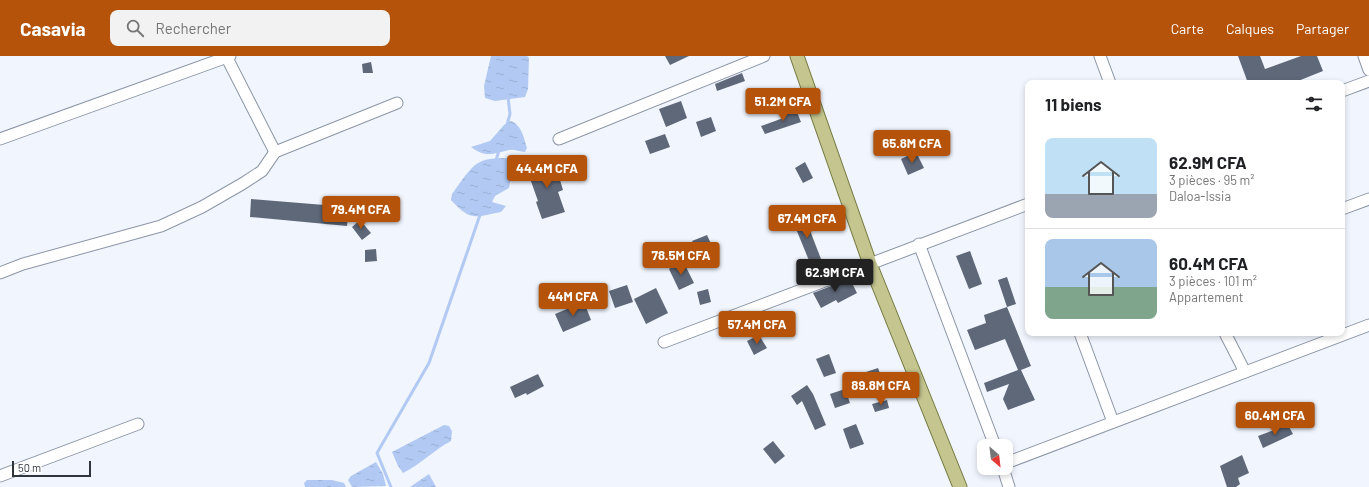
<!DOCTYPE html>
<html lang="fr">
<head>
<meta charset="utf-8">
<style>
  :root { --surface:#fff; --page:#f2f2f2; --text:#202124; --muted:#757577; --line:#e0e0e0; --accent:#b45309 }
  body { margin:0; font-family:Barlow,sans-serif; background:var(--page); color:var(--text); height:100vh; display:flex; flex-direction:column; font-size:15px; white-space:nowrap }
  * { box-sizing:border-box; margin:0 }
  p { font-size:13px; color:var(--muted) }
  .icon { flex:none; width:22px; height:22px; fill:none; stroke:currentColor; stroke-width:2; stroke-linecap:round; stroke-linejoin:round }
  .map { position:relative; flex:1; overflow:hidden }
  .drawer { position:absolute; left:1025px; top:24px; width:320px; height:256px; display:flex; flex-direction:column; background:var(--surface); border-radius:8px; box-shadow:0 2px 6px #0003 }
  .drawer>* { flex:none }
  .needle { width:26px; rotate:152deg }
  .tools { position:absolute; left:977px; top:383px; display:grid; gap:8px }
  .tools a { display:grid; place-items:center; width:36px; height:36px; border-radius:8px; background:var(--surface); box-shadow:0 2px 6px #0003; font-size:20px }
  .scale { position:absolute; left:12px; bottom:10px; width:79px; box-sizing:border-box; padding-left:4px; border:2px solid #30353c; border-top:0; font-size:11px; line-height:14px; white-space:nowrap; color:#30353c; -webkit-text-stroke:3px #fff; paint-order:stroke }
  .price { position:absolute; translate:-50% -34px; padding:0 9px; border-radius:4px; background:var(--accent); color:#fff; font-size:13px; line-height:26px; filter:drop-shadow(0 1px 2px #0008) }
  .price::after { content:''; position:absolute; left:50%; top:24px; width:12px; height:9px; margin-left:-6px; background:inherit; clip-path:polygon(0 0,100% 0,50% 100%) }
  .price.selected { background:#222; color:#fff }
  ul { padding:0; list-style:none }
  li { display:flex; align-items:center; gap:12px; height:100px; padding:0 20px }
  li+li { border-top:1px solid var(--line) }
  li span { display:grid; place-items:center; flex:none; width:112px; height:80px; border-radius:8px; color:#555 }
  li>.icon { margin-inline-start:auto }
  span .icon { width:48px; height:48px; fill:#fffc; stroke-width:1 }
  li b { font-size:17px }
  h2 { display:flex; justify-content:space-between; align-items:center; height:48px; padding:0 20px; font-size:17px }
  header { display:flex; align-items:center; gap:24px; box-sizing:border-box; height:56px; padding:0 20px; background:var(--accent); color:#fff }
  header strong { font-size:19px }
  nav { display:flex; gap:22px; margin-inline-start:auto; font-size:14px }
  .search { width:280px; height:36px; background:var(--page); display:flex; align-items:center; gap:10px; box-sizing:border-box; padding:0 14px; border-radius:8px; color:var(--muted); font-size:15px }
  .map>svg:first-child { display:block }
</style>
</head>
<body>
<header>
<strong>Casavia</strong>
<div class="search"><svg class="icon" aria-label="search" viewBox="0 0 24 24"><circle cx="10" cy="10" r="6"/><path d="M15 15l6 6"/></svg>Rechercher</div>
<nav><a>Carte</a><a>Calques</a><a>Partager</a></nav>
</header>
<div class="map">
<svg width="1369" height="431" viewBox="0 0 1369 431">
  <defs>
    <pattern id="water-ripples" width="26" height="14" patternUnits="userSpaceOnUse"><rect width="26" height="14" fill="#b2caf3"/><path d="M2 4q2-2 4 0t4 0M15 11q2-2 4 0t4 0" fill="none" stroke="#99aed1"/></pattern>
  </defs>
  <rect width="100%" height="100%" fill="#f1f5fd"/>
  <g fill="url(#water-ripples)">
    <path d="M 491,0 L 527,0 L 529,2 L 528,33 L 525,41 L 495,45 L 485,42 L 484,30 Z"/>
    <path d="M 511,65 C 522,69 524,83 527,92 L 525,96 C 520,96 513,93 509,94 C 493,98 485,102 471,91 L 490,85 L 504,69 Z"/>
    <path d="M 521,102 L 520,111 L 512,116 L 509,132 L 495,140 L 492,146 L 506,150 L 501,156 C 475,161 471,166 451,144 L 452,138 C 478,102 475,102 521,102 Z"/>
    <path d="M 444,369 L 449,370 L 452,375 L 451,385 C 434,394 421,408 403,417 L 398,410 L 392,396 Z"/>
    <path d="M 376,406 L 383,418 L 386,430 L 352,431 L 348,424 L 351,420 Z"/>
    <path d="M 429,418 L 436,431 L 410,431 Z"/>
    <path d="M 307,424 L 332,424 L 344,427 L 346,431 L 305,431 L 304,427 Z"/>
  </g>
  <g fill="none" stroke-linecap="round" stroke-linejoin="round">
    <g stroke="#b2caf3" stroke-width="3">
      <path d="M 507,69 L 510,58 L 508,41"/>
      <path d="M 496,105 L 499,94"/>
      <path d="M 391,431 L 377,397 L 429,307 L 480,159"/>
    </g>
  </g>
  <g fill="#5f6879">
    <path d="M 665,0 L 689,0 L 670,9 Z"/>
    <path d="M 1238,0 L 1260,0 L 1265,13 L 1301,0 L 1317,0 L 1323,15 L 1293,27 L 1248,27 Z"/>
    <path d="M 371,6 L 373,17 L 363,17 L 362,8 Z"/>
    <path d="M 742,17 L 745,25 L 717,35 L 715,28 Z"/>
    <path d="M 681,45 L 687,62 L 666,71 L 659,53 Z"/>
    <path d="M 795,51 L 801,66 L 765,78 L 761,70 L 786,61 L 784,56 Z"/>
    <path d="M 711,61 L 716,75 L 701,81 L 696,66 Z"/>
    <path d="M 665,78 L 670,91 L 650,98 L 645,85 Z"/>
    <path d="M 916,96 L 924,112 L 908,119 L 901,103 Z"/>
    <path d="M 554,104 L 563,134 L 558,136 L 565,156 L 542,163 L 536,146 L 538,145 L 527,114 Z"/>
    <path d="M 805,106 L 813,122 L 803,127 L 795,112 Z"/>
    <path d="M 251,143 L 349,151 L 347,170 L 250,161 Z"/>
    <path d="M 804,159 L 821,203 L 810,207 L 792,163 Z"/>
    <path d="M 360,164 L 371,177 L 362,184 L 352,171 Z"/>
    <path d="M 707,179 L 714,194 L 699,201 L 692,185 Z"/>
    <path d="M 376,193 L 377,205 L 365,206 L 365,194 Z"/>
    <path d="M 970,195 L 982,228 L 969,233 L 956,200 Z"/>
    <path d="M 683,205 L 694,227 L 679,234 L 669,213 Z"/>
    <path d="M 1007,221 L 1016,248 L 1007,251 L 998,224 Z"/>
    <path d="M 850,223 L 857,237 L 838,247 L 836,244 L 821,252 L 813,237 Z"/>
    <path d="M 627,229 L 633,246 L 615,252 L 609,235 Z"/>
    <path d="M 656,232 L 668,257 L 646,268 L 634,243 Z"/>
    <path d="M 708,233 L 711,246 L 700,249 L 697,236 Z"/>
    <path d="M 584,246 L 591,264 L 563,276 L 555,258 Z"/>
    <path d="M 1007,251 L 1031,310 L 1021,314 L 1035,344 L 1008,354 L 1003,343 L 1009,328 L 987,336 L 984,327 L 1018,314 L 1005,283 L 975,294 L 967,274 L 986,267 L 984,259 Z"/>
    <path d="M 759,279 L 767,292 L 754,299 L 747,285 Z"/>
    <path d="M 829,298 L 836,317 L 824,321 L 816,303 Z"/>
    <path d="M 878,312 L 881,320 L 866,326 L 863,317 Z"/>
    <path d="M 538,318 L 544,330 L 527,339 L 526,337 L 515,342 L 510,331 Z"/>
    <path d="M 807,329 L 813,338 L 826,369 L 815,374 L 802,345 L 797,349 L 791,340 Z"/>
    <path d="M 845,333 L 850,347 L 835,352 L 830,338 Z"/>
    <path d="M 887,344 L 889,352 L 875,356 L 872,348 Z"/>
    <path d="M 856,368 L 864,388 L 850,393 L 843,373 Z"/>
    <path d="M 1288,369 L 1293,378 L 1263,392 L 1258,380 Z"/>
    <path d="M 773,385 L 785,400 L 775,408 L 763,393 Z"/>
    <path d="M 1242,399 L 1249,417 L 1238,422 L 1240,428 L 1236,431 L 1227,431 L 1220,410 Z"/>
  </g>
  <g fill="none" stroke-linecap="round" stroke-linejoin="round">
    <g stroke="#8c96a8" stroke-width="13">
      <g id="minor">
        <path d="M 226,0 L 275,96"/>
        <path d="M 1100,0 L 1110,27"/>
        <path d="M 1364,0 L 1369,14"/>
        <path d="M 1342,35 L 1369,25"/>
        <path d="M 0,83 L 230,0"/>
        <path d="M 559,83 L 764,0"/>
        <path d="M 1342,153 L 1369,143"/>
        <path d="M 919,188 L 995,390"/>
        <path d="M 0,217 L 23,208 L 161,170 L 202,151 L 242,128 L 262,115 L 275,96 L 397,47"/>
        <path d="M 1080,277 L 1113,366"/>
        <path d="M 1225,277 L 1245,316"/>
        <path d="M 664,286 L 1028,148"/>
        <path d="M 1006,407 L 1369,269"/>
        <path d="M 1003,412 L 1009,431"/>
        <path d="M 0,420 L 138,368"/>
      </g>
    </g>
    <g stroke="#767a41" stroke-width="15">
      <path id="major" d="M 797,0 L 870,208 L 960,431"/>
    </g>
    <use href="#minor" stroke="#fff" stroke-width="11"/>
    <use href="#major" stroke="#c4c58f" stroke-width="13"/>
  </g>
</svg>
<div class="tools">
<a><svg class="needle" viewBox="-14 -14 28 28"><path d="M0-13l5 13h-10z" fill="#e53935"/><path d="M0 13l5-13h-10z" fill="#757577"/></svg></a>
</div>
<div class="scale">50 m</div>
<b class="price" style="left:783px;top:66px">51.2M CFA</b>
<b class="price" style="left:912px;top:108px">65.8M CFA</b>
<b class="price" style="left:547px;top:133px">44.4M CFA</b>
<b class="price" style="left:361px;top:174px">79.4M CFA</b>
<b class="price" style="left:807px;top:183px">67.4M CFA</b>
<b class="price" style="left:681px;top:220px">78.5M CFA</b>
<b class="price selected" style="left:835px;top:237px">62.9M CFA</b>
<b class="price" style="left:573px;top:261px">44M CFA</b>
<b class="price" style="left:757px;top:289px">57.4M CFA</b>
<b class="price" style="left:881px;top:350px">89.8M CFA</b>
<b class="price" style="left:1275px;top:380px">60.4M CFA</b>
<section class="drawer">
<h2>11 biens<svg class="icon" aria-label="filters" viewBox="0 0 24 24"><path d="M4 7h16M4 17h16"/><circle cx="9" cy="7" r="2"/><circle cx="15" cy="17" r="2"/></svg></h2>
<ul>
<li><span style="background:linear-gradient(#bfe0f5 70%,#9aa5b1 0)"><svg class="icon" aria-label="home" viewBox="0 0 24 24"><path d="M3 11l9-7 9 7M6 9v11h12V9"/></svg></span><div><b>62.9M CFA</b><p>3 pièces · 95 m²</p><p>Daloa-Issia</p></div></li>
<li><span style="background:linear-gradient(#a9c7e8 60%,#7fa58c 0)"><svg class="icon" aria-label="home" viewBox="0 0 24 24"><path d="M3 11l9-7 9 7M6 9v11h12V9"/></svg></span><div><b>60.4M CFA</b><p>3 pièces · 101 m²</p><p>Appartement</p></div></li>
</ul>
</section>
</div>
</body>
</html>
